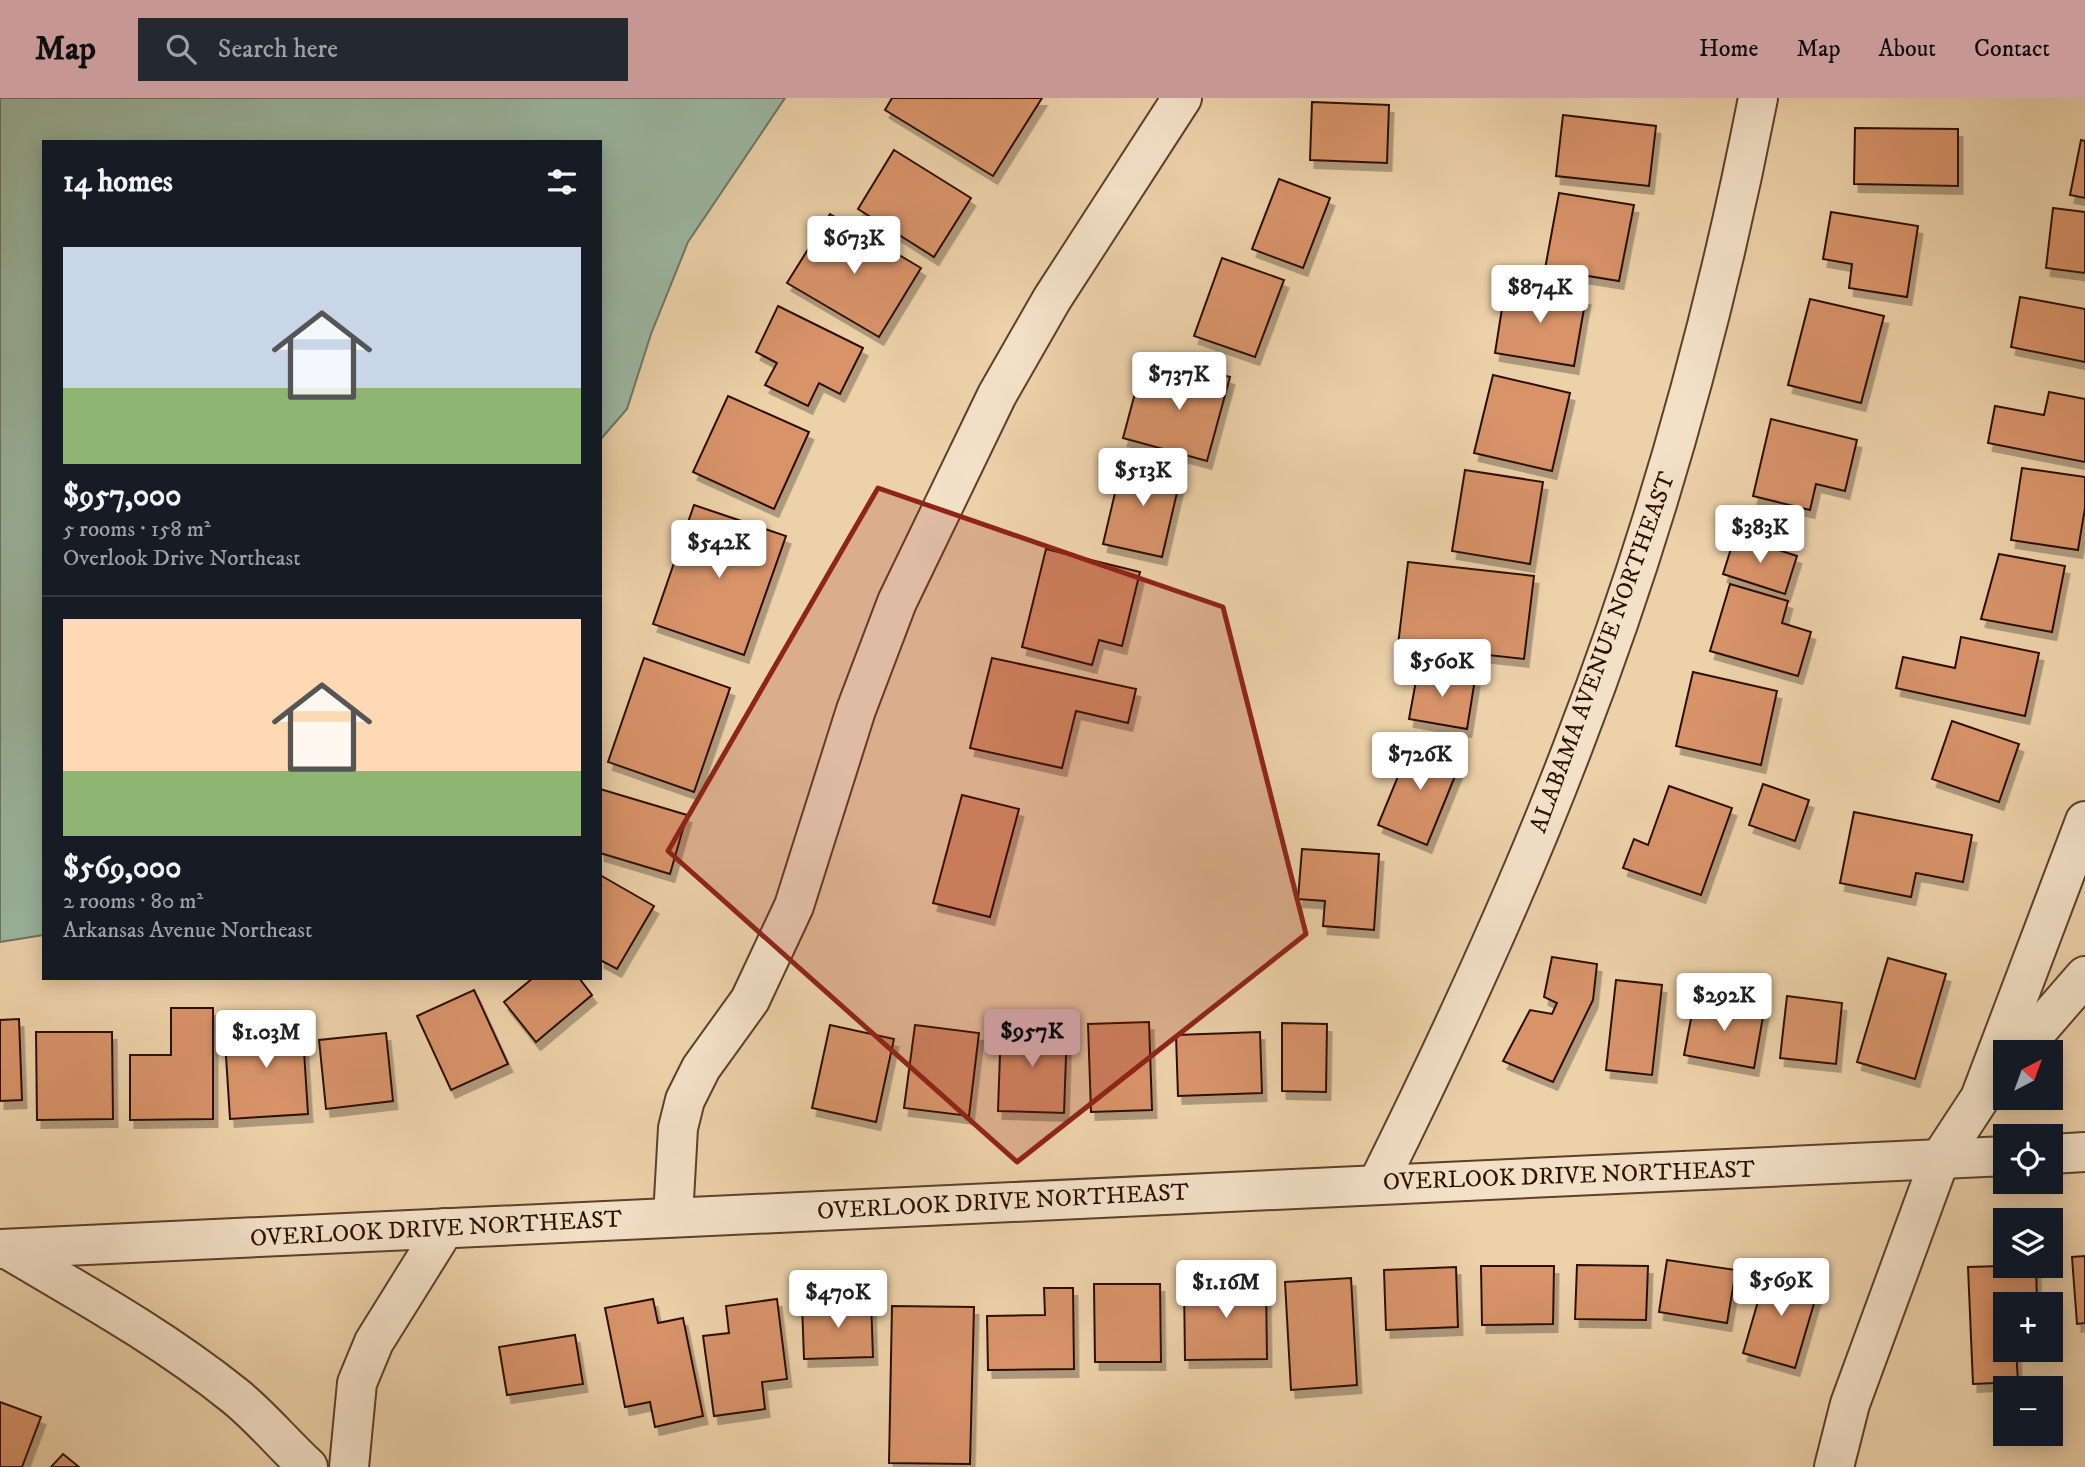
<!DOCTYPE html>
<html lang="en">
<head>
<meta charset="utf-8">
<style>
  :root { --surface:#171b24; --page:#242831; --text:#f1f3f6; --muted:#9ea1a6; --line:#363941; --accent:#c59692 }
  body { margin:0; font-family:"IM FELL DW Pica",serif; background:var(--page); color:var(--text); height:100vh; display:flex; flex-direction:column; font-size:26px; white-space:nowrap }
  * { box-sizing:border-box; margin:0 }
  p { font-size:23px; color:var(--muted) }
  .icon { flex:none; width:38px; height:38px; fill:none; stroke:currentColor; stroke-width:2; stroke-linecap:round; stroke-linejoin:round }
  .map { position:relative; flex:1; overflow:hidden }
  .side { position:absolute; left:42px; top:42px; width:560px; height:840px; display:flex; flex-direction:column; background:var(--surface); border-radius:0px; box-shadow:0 4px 18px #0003 }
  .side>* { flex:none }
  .needle { width:46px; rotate:41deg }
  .buttons { position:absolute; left:1993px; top:942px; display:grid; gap:14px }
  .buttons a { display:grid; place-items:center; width:70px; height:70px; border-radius:0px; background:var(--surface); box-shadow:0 4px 18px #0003; font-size:35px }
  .price { position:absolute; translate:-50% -60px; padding:0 16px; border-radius:7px; background:#fff; color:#222; font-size:23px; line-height:46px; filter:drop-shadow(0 2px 4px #0008) }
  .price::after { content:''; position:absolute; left:50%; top:42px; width:21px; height:16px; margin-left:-10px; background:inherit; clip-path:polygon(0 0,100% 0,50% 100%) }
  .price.active { background:var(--accent); color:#111 }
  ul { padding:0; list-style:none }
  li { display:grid; align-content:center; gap:14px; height:371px; padding:0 21px }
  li+li { border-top:2px solid var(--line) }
  li span { display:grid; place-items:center; height:217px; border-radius:0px; color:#555 }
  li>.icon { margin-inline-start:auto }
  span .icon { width:126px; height:126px; fill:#fffc; stroke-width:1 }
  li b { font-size:30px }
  h2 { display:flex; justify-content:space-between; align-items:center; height:84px; padding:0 21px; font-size:30px }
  header { display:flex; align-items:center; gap:42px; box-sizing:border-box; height:98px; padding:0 35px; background:var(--accent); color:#111 }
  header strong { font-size:33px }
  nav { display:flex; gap:38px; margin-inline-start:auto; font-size:24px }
  .search { width:490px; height:63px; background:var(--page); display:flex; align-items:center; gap:18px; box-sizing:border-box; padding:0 24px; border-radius:0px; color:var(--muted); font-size:26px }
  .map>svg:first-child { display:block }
</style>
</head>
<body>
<header>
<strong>Map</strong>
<div class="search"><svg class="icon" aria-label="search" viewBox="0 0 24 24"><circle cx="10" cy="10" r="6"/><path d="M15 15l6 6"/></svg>Search here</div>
<nav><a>Home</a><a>Map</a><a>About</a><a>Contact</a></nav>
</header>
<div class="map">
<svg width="2085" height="1369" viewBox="0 0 2085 1369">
  <defs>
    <filter id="shadow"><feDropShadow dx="4.5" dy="8" stdDeviation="0" flood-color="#0004"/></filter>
  </defs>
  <rect width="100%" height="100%" fill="#edd1a9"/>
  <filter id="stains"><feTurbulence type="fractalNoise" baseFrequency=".00286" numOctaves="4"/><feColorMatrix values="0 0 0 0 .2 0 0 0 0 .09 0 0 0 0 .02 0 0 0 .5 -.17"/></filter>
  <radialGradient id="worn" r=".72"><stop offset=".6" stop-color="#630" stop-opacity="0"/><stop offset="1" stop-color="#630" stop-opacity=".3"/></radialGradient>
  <path fill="#9bb8a2" stroke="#6f7562" stroke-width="2" d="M 0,0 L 785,0 L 688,144 L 651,236 L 627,311 L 600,342 L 600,44 L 44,44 L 44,837 L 0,844 Z"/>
  <g fill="#d89369" stroke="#2d1001" stroke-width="2" filter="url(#shadow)">
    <path d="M 892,0 L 1042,0 L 993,78 L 885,12 Z"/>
    <path d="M 1312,4 L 1389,7 L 1387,65 L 1310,62 Z"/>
    <path d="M 1563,17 L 1656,28 L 1649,88 L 1556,78 Z"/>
    <path d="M 1855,30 L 1958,31 L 1958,88 L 1854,86 Z"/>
    <path d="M 2081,42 L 2085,43 L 2085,100 L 2070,97 Z"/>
    <path d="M 894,52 L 971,100 L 934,159 L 858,111 Z"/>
    <path d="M 1279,81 L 1330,100 L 1303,170 L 1252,151 Z"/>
    <path d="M 1559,95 L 1634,107 L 1619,183 L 1545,171 Z"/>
    <path d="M 2053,110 L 2085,114 L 2085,175 L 2046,170 Z"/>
    <path d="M 1831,114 L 1918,128 L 1907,199 L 1849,190 L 1852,166 L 1823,161 Z"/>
    <path d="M 830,116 L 921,170 L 879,239 L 787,185 Z"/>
    <path d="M 1222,160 L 1284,182 L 1255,259 L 1194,238 Z"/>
    <path d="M 1506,185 L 1586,199 L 1574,268 L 1495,255 Z"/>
    <path d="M 2020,199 L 2085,211 L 2085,264 L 2011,249 Z"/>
    <path d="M 1810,201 L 1884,218 L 1861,305 L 1788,287 Z"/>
    <path d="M 778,208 L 863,250 L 840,296 L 819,285 L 808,308 L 765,287 L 777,265 L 756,254 Z"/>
    <path d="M 1173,264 L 1230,279 L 1207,363 L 1123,340 L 1138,284 L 1166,292 Z"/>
    <path d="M 1493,277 L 1570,295 L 1552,373 L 1474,355 Z"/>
    <path d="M 2049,294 L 2085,301 L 2085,364 L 1988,345 L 1995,308 L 2044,317 Z"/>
    <path d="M 728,298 L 809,334 L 774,411 L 693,374 Z"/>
    <path d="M 1771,321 L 1857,342 L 1845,393 L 1816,386 L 1810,412 L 1753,398 Z"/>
    <path d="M 1123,361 L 1182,373 L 1162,459 L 1103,446 Z"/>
    <path d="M 2022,370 L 2085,379 L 2085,410 L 2078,452 L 2011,442 Z"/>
    <path d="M 1465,372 L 1543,384 L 1530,466 L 1452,453 Z"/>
    <path d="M 694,407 L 786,438 L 744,557 L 653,526 Z"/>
    <path d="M 1735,438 L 1797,458 L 1785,496 L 1723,476 Z"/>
    <path d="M 1046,451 L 1140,474 L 1122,548 L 1099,542 L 1092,567 L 1022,549 Z"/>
    <path d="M 1999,456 L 2065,468 L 2052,534 L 1981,521 Z"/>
    <path d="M 1408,464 L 1534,478 L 1524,561 L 1398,547 Z"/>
    <path d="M 1730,486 L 1788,503 L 1782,525 L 1811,534 L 1798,578 L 1710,553 Z"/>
    <path d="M 1961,539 L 2039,555 L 2025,618 L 1896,590 L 1903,559 L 1955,570 Z"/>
    <path d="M 644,560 L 730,590 L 694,694 L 608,664 Z"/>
    <path d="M 992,560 L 1136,591 L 1128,625 L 1076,613 L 1062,670 L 970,650 Z"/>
    <path d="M 1418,572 L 1475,581 L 1467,631 L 1409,621 Z"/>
    <path d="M 1693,574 L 1777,593 L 1761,667 L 1676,648 Z"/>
    <path d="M 1952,623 L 2019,646 L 1999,704 L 1932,681 Z"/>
    <path d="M 1413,642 L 1462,661 L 1427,747 L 1378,727 Z"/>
    <path d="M 1763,686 L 1809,702 L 1795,743 L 1749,727 Z"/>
    <path d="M 1669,688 L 1732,710 L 1701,797 L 1623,770 L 1634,741 L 1648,747 Z"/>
    <path d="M 600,691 L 687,717 L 670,776 L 600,755 Z"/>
    <path d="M 962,697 L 1019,711 L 990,819 L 933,805 Z"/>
    <path d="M 1854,714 L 1972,737 L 1963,784 L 1916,775 L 1911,799 L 1840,785 Z"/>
    <path d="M 1302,751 L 1379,756 L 1374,832 L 1323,828 L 1325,803 L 1298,801 Z"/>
    <path d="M 600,777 L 654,808 L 617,871 L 600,862 Z"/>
    <path d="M 1552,859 L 1597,866 L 1593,902 L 1553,984 L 1503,963 L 1530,912 L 1552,916 L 1557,905 L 1544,899 Z"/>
    <path d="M 1888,860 L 1946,876 L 1915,981 L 1857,964 Z"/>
    <path d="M 533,880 L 579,880 L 592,897 L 536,944 L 504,904 Z"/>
    <path d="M 1616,882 L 1662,887 L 1652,977 L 1606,972 Z"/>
    <path d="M 474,892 L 508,966 L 451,992 L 417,918 Z"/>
    <path d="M 1787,898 L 1842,905 L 1836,966 L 1780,960 Z"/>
    <path d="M 1695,900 L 1764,913 L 1754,970 L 1684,957 Z"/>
    <path d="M 171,910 L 213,910 L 213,1021 L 130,1022 L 130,957 L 171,957 Z"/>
    <path d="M 19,921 L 22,1002 L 0,1003 L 0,922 Z"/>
    <path d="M 302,922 L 308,1016 L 230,1021 L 224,927 Z"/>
    <path d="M 1149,924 L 1152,1012 L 1091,1014 L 1088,926 Z"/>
    <path d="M 1282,925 L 1327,926 L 1326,994 L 1282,993 Z"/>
    <path d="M 830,927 L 894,941 L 876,1024 L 812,1010 Z"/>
    <path d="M 915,927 L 979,935 L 969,1018 L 904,1010 Z"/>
    <path d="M 1001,927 L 1067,930 L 1064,1015 L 998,1013 Z"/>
    <path d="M 36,934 L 112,934 L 113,1021 L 37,1022 Z"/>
    <path d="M 1260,934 L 1262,995 L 1178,998 L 1176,937 Z"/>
    <path d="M 386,935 L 393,1003 L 326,1011 L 319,942 Z"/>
    <path d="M 2085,1158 L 2085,1225 L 2077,1226 L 2072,1159 Z"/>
    <path d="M 1667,1162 L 1736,1172 L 1727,1225 L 1659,1214 Z"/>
    <path d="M 1577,1167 L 1648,1168 L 1646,1222 L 1575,1221 Z"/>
    <path d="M 2036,1167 L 2037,1206 L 2006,1206 L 2006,1251 L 2016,1251 L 2018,1284 L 1973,1286 L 1968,1169 Z"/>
    <path d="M 1481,1168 L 1554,1168 L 1553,1226 L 1482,1227 Z"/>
    <path d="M 1456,1169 L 1458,1229 L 1386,1232 L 1384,1172 Z"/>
    <path d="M 1768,1169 L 1820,1185 L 1795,1270 L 1743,1255 Z"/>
    <path d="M 1351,1180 L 1357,1287 L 1291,1292 L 1285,1184 Z"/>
    <path d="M 1266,1183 L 1267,1261 L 1185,1262 L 1184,1184 Z"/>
    <path d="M 1094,1186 L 1160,1186 L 1161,1264 L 1095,1264 Z"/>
    <path d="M 1044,1190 L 1073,1190 L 1074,1271 L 988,1272 L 987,1218 L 1045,1217 Z"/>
    <path d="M 653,1201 L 658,1225 L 683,1220 L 703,1318 L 655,1329 L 650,1304 L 625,1309 L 605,1210 Z"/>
    <path d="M 777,1201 L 787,1281 L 762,1284 L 765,1311 L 714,1318 L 703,1238 L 729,1235 L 726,1208 Z"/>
    <path d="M 871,1202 L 873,1259 L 804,1261 L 802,1205 Z"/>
    <path d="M 892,1208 L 974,1209 L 970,1366 L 889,1365 Z"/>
    <path d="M 575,1237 L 583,1286 L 507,1297 L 499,1249 Z"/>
    <path d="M 0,1304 L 41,1319 L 22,1369 L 0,1369 Z"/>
    <path d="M 63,1356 L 79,1369 L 51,1369 Z"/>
  </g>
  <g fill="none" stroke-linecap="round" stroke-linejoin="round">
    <g stroke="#5d402b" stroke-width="42">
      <g id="minor">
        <path d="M 2019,954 L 2085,878"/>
        <path d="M 2051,1056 L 2085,1054"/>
        <path d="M 1378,1085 C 1449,942 1517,796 1574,646 C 1655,437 1715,220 1758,0"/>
        <path d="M 673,1119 L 678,1030 L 685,1002 L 701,970 L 750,902 L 794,808 L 856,612 L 897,504 L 997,297 L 1052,201 L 1182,0"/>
        <path d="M 0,1151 L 2006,1058"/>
        <path d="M 7,1151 C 85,1197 164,1241 235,1298 C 261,1319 283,1346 308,1369"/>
        <path d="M 349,1369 L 357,1285 L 374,1244 L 445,1130"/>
        <path d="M 1834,1369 L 1850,1306 L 1940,1061 L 1980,1000 L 2085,723"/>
      </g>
    </g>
    <use href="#minor" stroke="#f3e1c7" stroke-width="38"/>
  </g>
  <path fill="#8f2418" fill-opacity="0.2" stroke="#8f2418" stroke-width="5" stroke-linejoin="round" d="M 878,390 L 1223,509 L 1306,836 L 1017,1064 L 668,753 Z"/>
  <g text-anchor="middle" stroke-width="5" stroke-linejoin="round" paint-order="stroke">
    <g font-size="24" fill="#2d1001" stroke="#f3e1c7">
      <text transform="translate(1602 554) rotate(-70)" y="8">ALABAMA AVENUE NORTHEAST</text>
      <text transform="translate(1569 1077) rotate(-2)" y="8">OVERLOOK DRIVE NORTHEAST</text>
      <text transform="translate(1003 1103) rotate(-3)" y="8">OVERLOOK DRIVE NORTHEAST</text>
      <text transform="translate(436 1130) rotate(-3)" y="8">OVERLOOK DRIVE NORTHEAST</text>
    </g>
  </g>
  <rect width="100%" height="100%" filter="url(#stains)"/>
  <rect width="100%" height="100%" fill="url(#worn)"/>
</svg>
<div class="buttons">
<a><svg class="needle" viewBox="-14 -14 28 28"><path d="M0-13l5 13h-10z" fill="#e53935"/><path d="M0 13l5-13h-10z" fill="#9ea1a6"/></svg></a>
<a><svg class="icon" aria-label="locate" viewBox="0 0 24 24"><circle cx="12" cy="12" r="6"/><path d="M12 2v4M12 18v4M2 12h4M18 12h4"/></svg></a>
<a><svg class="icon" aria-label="layers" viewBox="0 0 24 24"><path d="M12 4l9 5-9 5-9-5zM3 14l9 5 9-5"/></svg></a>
<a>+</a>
<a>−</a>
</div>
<b class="price" style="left:854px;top:178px">$673K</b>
<b class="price" style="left:1540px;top:227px">$874K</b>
<b class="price" style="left:1179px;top:314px">$737K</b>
<b class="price" style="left:1143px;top:410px">$513K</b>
<b class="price" style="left:1760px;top:467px">$383K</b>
<b class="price" style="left:719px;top:482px">$542K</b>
<b class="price" style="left:1442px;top:601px">$560K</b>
<b class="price" style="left:1420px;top:694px">$726K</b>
<b class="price" style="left:1724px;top:935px">$292K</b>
<b class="price active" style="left:1032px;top:971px">$957K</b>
<b class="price" style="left:266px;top:972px">$1.03M</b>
<b class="price" style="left:1781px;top:1220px">$569K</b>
<b class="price" style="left:1226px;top:1222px">$1.16M</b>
<b class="price" style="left:838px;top:1232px">$470K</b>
<section class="side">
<h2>14 homes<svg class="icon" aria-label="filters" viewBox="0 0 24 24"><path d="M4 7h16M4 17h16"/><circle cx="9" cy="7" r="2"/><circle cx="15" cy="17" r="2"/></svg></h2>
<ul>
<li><span style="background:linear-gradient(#c9d6e8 65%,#8fb573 0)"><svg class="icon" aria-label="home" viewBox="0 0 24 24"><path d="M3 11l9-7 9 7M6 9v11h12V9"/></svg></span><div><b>$957,000</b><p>5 rooms · 158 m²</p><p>Overlook Drive Northeast</p></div></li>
<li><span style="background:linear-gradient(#ffd9b3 70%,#8fb573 0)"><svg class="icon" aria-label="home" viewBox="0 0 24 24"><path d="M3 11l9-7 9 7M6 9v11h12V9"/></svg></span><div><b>$569,000</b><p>2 rooms · 80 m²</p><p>Arkansas Avenue Northeast</p></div></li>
</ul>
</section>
</div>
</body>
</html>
